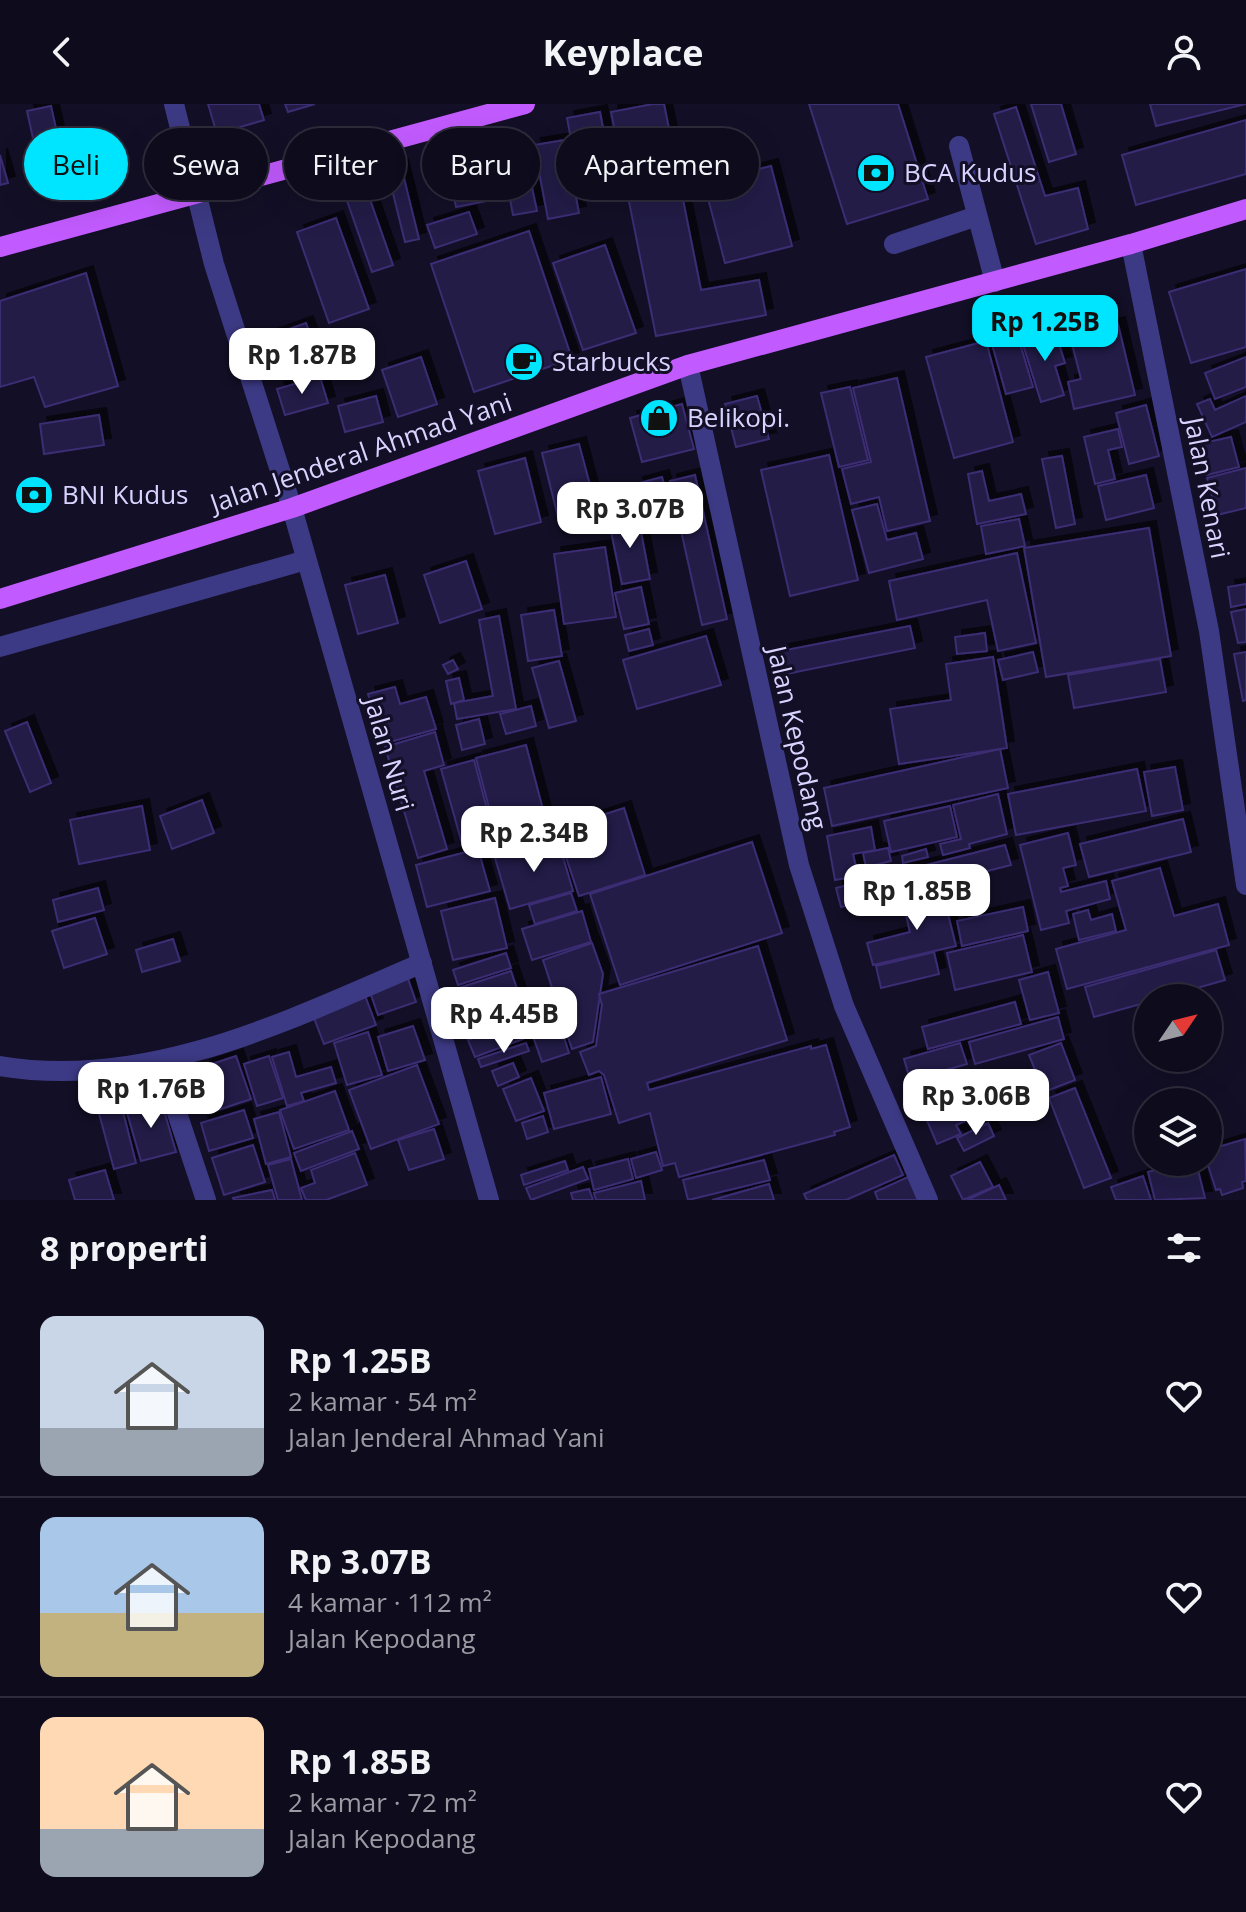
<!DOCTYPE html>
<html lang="id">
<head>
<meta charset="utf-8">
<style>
  :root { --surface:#0e0b1c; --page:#171425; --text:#f1f3f6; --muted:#9b9ba3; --line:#2e2b3b; --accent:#00e5ff }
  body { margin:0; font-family:"Open Sans",sans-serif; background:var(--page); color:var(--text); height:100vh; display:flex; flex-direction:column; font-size:30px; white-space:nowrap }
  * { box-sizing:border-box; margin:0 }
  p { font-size:26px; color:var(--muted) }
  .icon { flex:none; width:44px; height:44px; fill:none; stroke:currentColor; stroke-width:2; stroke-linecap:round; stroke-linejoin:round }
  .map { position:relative; height:1096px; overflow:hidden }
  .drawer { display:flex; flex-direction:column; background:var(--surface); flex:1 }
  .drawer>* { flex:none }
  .banner { position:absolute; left:24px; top:24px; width:800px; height:72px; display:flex; gap:16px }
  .needle { width:52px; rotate:55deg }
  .controls { position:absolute; left:1134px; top:880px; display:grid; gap:16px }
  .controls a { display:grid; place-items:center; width:88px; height:88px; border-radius:50%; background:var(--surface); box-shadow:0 8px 32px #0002,0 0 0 2px var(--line); font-size:40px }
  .price { position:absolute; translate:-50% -68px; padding:0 18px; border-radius:16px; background:#fff; color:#222; font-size:26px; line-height:52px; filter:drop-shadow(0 2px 4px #0008) }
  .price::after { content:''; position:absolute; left:50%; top:48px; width:24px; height:18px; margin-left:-12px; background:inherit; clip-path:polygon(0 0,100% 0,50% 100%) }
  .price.selected { background:var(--accent); color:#111 }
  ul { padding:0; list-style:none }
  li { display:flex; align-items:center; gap:24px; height:200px; padding:0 40px }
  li+li { border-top:2px solid var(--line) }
  li span { display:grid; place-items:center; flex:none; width:224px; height:160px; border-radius:16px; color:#555 }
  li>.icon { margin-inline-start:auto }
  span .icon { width:96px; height:96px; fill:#fffc; stroke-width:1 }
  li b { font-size:34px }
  h2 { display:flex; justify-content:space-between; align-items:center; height:96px; padding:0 40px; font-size:34px }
  .chip { padding:0 28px; border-radius:36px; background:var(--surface); box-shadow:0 8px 32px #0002,0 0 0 2px var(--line); font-size:28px; line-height:72px }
  .chip.selected { background:var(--accent); color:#111 }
  header { display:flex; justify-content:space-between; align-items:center; height:104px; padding:0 40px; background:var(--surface); font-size:36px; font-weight:700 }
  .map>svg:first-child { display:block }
</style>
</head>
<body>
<header><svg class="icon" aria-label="back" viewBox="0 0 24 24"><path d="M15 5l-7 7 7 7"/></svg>Keyplace<svg class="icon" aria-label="person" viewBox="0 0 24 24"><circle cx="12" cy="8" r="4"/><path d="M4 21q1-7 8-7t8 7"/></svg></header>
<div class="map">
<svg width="1246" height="1096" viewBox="0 0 1246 1096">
  <defs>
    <filter id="shadow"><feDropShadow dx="7" dy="-7" stdDeviation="0" flood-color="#0009"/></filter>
  </defs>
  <rect width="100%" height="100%" fill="#130f26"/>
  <g fill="#241b47" stroke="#3b2d73" stroke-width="2" filter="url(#shadow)">
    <path d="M 208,0 L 259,0 L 264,16 L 217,30 Z"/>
    <path d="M 285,0 L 315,0 L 288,8 Z"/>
    <path d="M 653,0 L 664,0 L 701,186 L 759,176 L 766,211 L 656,232 L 611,8 Z"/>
    <path d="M 809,0 L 898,0 L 928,95 L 847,120 Z"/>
    <path d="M 1031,0 L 1061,0 L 1076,50 L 1049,58 Z"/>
    <path d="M 1150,0 L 1246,0 L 1156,22 Z"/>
    <path d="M 51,2 L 64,61 L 40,66 L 27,7 Z"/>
    <path d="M 1016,3 L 1045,92 L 1078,84 L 1088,125 L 1036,140 L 994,10 Z"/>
    <path d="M 600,8 L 608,50 L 575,56 L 567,14 Z"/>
    <path d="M 1246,16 L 1246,70 L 1136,101 L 1122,51 Z"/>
    <path d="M 565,36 L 579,109 L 548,115 L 534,41 Z"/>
    <path d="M 497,44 L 507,93 L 456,103 L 446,54 Z"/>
    <path d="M 0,51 L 8,79 L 0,81 Z"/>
    <path d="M 527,60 L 537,107 L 513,111 L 504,64 Z"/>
    <path d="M 401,62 L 419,135 L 405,138 L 387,65 Z"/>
    <path d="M 771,62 L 792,142 L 725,159 L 704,79 Z"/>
    <path d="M 367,87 L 393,161 L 372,168 L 346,94 Z"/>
    <path d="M 469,108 L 477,130 L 435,144 L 427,121 Z"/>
    <path d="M 336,114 L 369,205 L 329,219 L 297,128 Z"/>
    <path d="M 529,127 L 572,255 L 474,288 L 431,160 Z"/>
    <path d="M 605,141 L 636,229 L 583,246 L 553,159 Z"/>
    <path d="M 1246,165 L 1246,243 L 1191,259 L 1169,188 Z"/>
    <path d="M 86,169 L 118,282 L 45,303 L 34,273 L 0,283 L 0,197 Z"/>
    <path d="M 306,219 L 318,252 L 273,268 L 261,235 Z"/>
    <path d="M 1118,220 L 1135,291 L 1074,305 L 1068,278 L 1081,275 L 1070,232 Z"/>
    <path d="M 1054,224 L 1065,259 L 1055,262 L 1064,291 L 1041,298 L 1021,234 Z"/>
    <path d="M 1016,226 L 1033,283 L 1006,290 L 990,233 Z"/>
    <path d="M 986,237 L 1013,338 L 954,354 L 926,253 Z"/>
    <path d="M 421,253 L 437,300 L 398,313 L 382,266 Z"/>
    <path d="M 1246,253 L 1246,283 L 1215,295 L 1205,269 Z"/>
    <path d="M 320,273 L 328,299 L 285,311 L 277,285 Z"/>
    <path d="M 897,274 L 930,417 L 887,427 L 879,393 L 851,400 L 842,365 L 871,358 L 853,284 Z"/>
    <path d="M 850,283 L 868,356 L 839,363 L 821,289 Z"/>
    <path d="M 376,292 L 383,318 L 345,328 L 338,302 Z"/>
    <path d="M 757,292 L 769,335 L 736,343 L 725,300 Z"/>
    <path d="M 1246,292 L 1246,318 L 1212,333 L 1197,300 L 1210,295 L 1215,306 Z"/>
    <path d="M 682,300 L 694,345 L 642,358 L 630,314 Z"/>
    <path d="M 1146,301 L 1159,352 L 1129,360 L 1116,309 Z"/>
    <path d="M 99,311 L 104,341 L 44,350 L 40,320 Z"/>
    <path d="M 1118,325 L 1122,343 L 1108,346 L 1115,375 L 1095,380 L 1084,333 Z"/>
    <path d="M 1231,333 L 1239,363 L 1207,371 L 1199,340 Z"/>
    <path d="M 579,340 L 598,411 L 560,421 L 542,349 Z"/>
    <path d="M 829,351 L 858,476 L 790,492 L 761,366 Z"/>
    <path d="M 1062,352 L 1075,420 L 1056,424 L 1042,355 Z"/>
    <path d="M 525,354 L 541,418 L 495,430 L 478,367 Z"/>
    <path d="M 1246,364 L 1246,404 L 1217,411 L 1207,374 Z"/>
    <path d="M 982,367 L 989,397 L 1021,390 L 1026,410 L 977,420 L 968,370 Z"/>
    <path d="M 695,371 L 727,515 L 702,521 L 670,377 Z"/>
    <path d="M 1146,371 L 1154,404 L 1106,416 L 1098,382 Z"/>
    <path d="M 662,373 L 675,420 L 649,427 L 636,380 Z"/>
    <path d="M 877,400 L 887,436 L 916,429 L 923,455 L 869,469 L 852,406 Z"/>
    <path d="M 638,412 L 650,475 L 622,480 L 609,418 Z"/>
    <path d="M 1019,415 L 1025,442 L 986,450 L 981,422 Z"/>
    <path d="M 1149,424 L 1171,552 L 1046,573 L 1024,444 Z"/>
    <path d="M 605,443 L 616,513 L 564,520 L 554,450 Z"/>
    <path d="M 1017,449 L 1036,539 L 998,547 L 987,496 L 897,516 L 889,477 Z"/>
    <path d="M 466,457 L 482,505 L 440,519 L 424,471 Z"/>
    <path d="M 385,471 L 398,519 L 358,530 L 345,481 Z"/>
    <path d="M 1246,480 L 1246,500 L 1231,503 L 1228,483 Z"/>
    <path d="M 641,483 L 649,520 L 624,525 L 615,489 Z"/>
    <path d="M 1246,505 L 1246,538 L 1238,539 L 1231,508 Z"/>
    <path d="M 554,506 L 562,552 L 528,557 L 521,511 Z"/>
    <path d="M 499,512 L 516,605 L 457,615 L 454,599 L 493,592 L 479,516 Z"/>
    <path d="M 910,522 L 915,544 L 786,570 L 781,547 Z"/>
    <path d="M 649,525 L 653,541 L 629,547 L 625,531 Z"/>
    <path d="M 985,529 L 987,547 L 957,550 L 955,533 Z"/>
    <path d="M 706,532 L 721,581 L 637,605 L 623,556 Z"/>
    <path d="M 1033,548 L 1038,568 L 1003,576 L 998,556 Z"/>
    <path d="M 1246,548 L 1246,596 L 1243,597 L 1234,550 Z"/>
    <path d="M 993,553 L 1007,644 L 899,660 L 890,605 L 951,596 L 946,560 Z"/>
    <path d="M 1160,555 L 1166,588 L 1074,604 L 1068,571 Z"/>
    <path d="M 453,556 L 458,565 L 448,570 L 443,561 Z"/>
    <path d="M 559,557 L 576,617 L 549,624 L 532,564 Z"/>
    <path d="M 459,574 L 464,596 L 451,600 L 446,577 Z"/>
    <path d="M 395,583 L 400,600 L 426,593 L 436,625 L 379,641 L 370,607 L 373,606 L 368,590 Z"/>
    <path d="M 531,602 L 536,622 L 506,630 L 500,610 Z"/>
    <path d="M 479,615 L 485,640 L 462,646 L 456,621 Z"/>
    <path d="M 27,618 L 51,679 L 30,688 L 5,627 Z"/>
    <path d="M 435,628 L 444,661 L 424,667 L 447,745 L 418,754 L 385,643 Z"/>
    <path d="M 526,641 L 547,721 L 497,734 L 476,654 Z"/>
    <path d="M 1000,645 L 1008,684 L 832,722 L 824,684 Z"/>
    <path d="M 474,656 L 493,728 L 461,736 L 441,665 Z"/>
    <path d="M 1175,663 L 1183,706 L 1152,712 L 1144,668 Z"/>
    <path d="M 1137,665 L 1146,707 L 1016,731 L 1008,690 Z"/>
    <path d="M 998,690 L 1007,730 L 969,740 L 970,744 L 943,751 L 940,740 L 961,735 L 953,701 Z"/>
    <path d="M 202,696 L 214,729 L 172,745 L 160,712 Z"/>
    <path d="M 142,702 L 150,746 L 79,760 L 70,716 Z"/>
    <path d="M 950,702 L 957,733 L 891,748 L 884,717 Z"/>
    <path d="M 624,704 L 645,771 L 579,792 L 557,726 Z"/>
    <path d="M 1183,715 L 1191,748 L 1089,773 L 1080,740 Z"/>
    <path d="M 871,723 L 875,746 L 853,750 L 858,772 L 835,776 L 827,732 Z"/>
    <path d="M 1068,729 L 1076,761 L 1063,764 L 1068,782 L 1060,784 L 1061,788 L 1106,777 L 1110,795 L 1066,807 L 1069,819 L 1041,826 L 1020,741 Z"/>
    <path d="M 558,736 L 573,787 L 510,805 L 495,754 Z"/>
    <path d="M 752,738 L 782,829 L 620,881 L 590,790 Z"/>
    <path d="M 1005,741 L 1011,761 L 944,778 L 945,784 L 895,796 L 893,790 L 841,803 L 836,784 Z"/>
    <path d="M 888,744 L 891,757 L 866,763 L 863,749 Z"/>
    <path d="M 478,745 L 490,787 L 427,803 L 416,761 Z"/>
    <path d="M 926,745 L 928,753 L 903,759 L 902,752 Z"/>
    <path d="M 1160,764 L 1174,812 L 1218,800 L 1229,841 L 1067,885 L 1056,845 L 1126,826 L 1112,777 Z"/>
    <path d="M 98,784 L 104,806 L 58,818 L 53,796 Z"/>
    <path d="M 571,789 L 577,807 L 535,820 L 529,801 Z"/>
    <path d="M 943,790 L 956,842 L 873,861 L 867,839 L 910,828 L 903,799 Z"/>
    <path d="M 495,794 L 507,844 L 453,856 L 441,807 Z"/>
    <path d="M 1023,803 L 1028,827 L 962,842 L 957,817 Z"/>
    <path d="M 1088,806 L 1091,816 L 1112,810 L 1116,827 L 1079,836 L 1073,810 Z"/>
    <path d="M 582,807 L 591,838 L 532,856 L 522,825 Z"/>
    <path d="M 95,814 L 107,850 L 64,864 L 52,827 Z"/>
    <path d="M 1023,831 L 1032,868 L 955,886 L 947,849 Z"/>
    <path d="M 173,835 L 180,857 L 142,868 L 136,846 Z"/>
    <path d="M 592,839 L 603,870 L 593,938 L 572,945 L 543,856 Z"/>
    <path d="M 758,842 L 787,936 L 647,979 L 649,986 L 811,942 L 811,945 L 826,941 L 850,1023 L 834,1028 L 835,1031 L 679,1073 L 675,1059 L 663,1062 L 650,1009 L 619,1019 L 604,971 L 599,967 L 589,971 L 580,948 L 596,942 L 602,901 L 599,890 Z"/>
    <path d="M 1216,846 L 1225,876 L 1162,894 L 1148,894 L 1148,898 L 1094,913 L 1085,883 Z"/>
    <path d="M 934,848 L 939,870 L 881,884 L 876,862 Z"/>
    <path d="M 506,849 L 511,864 L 458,881 L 453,866 Z"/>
    <path d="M 511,867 L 525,909 L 471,927 L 456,885 Z"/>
    <path d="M 1048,868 L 1059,909 L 1030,916 L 1019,876 Z"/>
    <path d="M 406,869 L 416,898 L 378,911 L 368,882 Z"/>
    <path d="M 364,889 L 376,921 L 324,940 L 312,909 Z"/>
    <path d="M 1015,898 L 1021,920 L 928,945 L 922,923 Z"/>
    <path d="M 557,912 L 569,949 L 542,958 L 529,921 Z"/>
    <path d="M 1058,913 L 1064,935 L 975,960 L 969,938 Z"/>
    <path d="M 517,918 L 523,935 L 475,953 L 468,936 Z"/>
    <path d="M 413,922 L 425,956 L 388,967 L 378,933 Z"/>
    <path d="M 368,928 L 382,971 L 347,981 L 334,939 Z"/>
    <path d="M 526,939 L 529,947 L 481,963 L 478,955 Z"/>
    <path d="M 960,939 L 967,960 L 910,976 L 904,955 Z"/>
    <path d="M 1061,939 L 1075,976 L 1044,988 L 1029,951 Z"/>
    <path d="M 289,948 L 296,973 L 331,963 L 336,979 L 301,989 L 304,997 L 287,1002 L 272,953 Z"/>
    <path d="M 236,952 L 251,995 L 218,1006 L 203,963 Z"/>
    <path d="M 269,952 L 283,994 L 257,1002 L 244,960 Z"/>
    <path d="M 513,959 L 519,973 L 498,982 L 492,967 Z"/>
    <path d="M 417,961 L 439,1020 L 371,1045 L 349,986 Z"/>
    <path d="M 948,971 L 968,1016 L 956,1021 L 961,1030 L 937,1040 L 914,986 Z"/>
    <path d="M 601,973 L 611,1010 L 554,1025 L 544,989 Z"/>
    <path d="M 531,974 L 544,1007 L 516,1017 L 503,985 Z"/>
    <path d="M 117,984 L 136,1059 L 114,1065 L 94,991 Z"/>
    <path d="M 1075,984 L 1111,1074 L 1084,1084 L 1049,994 Z"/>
    <path d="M 335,987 L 349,1026 L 294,1045 L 280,1006 Z"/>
    <path d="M 161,996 L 176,1048 L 141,1057 L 126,1005 Z"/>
    <path d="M 244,1006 L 253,1034 L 209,1047 L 201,1019 Z"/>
    <path d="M 279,1008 L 291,1053 L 266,1060 L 254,1015 Z"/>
    <path d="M 543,1012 L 548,1028 L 527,1035 L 522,1019 Z"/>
    <path d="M 988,1019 L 994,1032 L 964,1047 L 957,1034 Z"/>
    <path d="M 434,1025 L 444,1055 L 409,1066 L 398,1036 Z"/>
    <path d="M 352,1027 L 359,1045 L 301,1067 L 294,1049 Z"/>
    <path d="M 1245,1035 L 1246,1077 L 1242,1078 L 1243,1084 L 1222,1091 L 1220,1085 L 1216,1086 L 1207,1058 L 1208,1046 Z"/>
    <path d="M 253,1041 L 265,1078 L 224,1091 L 212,1054 Z"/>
    <path d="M 656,1048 L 662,1066 L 636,1074 L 631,1055 Z"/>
    <path d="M 355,1049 L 367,1081 L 326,1096 L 306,1096 L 301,1084 L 315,1079 L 311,1066 Z"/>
    <path d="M 894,1051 L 903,1071 L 846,1096 L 807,1096 L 804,1090 Z"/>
    <path d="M 291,1055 L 302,1096 L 278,1096 L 268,1061 Z"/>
    <path d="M 628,1055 L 633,1075 L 594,1086 L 589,1065 Z"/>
    <path d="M 764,1056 L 770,1076 L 688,1096 L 683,1076 Z"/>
    <path d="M 565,1057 L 568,1066 L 524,1081 L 521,1071 Z"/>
    <path d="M 980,1058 L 993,1083 L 963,1096 L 951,1072 Z"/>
    <path d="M 1187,1058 L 1196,1058 L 1205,1094 L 1155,1096 L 1148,1068 Z"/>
    <path d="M 583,1063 L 588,1075 L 531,1096 L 526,1084 Z"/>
    <path d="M 105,1066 L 114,1096 L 75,1096 L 69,1076 Z"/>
    <path d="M 1143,1072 L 1151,1096 L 1116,1096 L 1111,1083 Z"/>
    <path d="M 908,1073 L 918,1096 L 878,1096 L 875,1088 Z"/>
    <path d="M 641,1077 L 645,1096 L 596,1096 L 594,1089 Z"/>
    <path d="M 769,1080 L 774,1096 L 712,1096 Z"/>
    <path d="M 999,1081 L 1006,1096 L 967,1096 Z"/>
    <path d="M 589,1085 L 593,1096 L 573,1096 L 571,1089 Z"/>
    <path d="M 272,1086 L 275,1096 L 234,1096 L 233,1094 Z"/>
  </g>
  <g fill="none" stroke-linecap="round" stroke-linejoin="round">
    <g stroke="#3d3a85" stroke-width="20">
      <path d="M 174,0 L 214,160 L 292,404 L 489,1096"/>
      <path d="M 959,42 L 995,178"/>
      <path d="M 894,140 L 977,112"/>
      <path d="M 1131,140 L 1209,527 L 1246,781"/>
      <path d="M 688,261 L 799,761 L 844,902 L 928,1096"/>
      <path d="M 0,543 L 306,456"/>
      <path d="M 160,958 L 206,1096"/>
      <path d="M 0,962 C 148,987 289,916 422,859"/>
    </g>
    <g stroke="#c25bff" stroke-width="20">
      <path d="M 0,143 L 525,0"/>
      <path d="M 0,495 L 292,404 L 688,261 L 1131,140 L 1246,105"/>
    </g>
  </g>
  <defs>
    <g id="bank-disc" transform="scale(2)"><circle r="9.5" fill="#00e5ff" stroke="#130f26"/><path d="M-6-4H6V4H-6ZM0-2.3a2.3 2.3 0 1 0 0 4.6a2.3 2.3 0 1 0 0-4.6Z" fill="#111"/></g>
    <g id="cafe-disc" transform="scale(2)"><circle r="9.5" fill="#00e5ff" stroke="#130f26"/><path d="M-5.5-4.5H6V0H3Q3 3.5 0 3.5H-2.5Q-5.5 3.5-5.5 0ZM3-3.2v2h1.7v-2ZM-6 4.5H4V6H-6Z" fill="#111"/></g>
    <g id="shop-disc" transform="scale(2)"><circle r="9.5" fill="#00e5ff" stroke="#130f26"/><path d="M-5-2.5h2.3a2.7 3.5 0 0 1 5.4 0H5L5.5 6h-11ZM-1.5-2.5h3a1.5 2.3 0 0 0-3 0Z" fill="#111"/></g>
  </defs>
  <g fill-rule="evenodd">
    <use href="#bank-disc" x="876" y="69"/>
    <use href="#cafe-disc" x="524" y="258"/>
    <use href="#shop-disc" x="659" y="314"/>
    <use href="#bank-disc" x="34" y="391"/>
  </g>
  <g text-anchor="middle" stroke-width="6" stroke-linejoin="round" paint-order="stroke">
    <g font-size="26" fill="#d9d4ff" stroke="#130f26" text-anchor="start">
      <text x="904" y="78">BCA Kudus</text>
      <text x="552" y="267">Starbucks</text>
      <text x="687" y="323">Belikopi.</text>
      <text x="62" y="400">BNI Kudus</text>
    </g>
    <g font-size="26" fill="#d9d4ff" stroke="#130f26">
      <text transform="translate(361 349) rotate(-19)" y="9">Jalan Jenderal Ahmad Yani</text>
      <text transform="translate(1207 384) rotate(79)" y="9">Jalan Kenari</text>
      <text transform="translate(797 634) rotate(77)" y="9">Jalan Kepodang</text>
      <text transform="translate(389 650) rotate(74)" y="9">Jalan Nuri</text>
    </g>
  </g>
</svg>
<div class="controls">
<a><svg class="needle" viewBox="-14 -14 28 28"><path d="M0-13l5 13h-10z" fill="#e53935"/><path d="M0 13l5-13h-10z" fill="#9b9ba3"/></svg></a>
<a><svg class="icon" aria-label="layers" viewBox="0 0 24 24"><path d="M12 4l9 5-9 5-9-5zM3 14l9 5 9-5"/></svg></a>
</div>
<b class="price selected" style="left:1045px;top:259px">Rp 1.25B</b>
<b class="price" style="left:302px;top:292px">Rp 1.87B</b>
<b class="price" style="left:630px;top:446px">Rp 3.07B</b>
<b class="price" style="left:534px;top:770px">Rp 2.34B</b>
<b class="price" style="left:917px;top:828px">Rp 1.85B</b>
<b class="price" style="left:504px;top:951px">Rp 4.45B</b>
<b class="price" style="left:151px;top:1026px">Rp 1.76B</b>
<b class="price" style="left:976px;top:1033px">Rp 3.06B</b>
<div class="banner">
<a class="chip selected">Beli</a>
<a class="chip">Sewa</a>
<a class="chip">Filter</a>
<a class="chip">Baru</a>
<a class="chip">Apartemen</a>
</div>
</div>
<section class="drawer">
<h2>8 properti<svg class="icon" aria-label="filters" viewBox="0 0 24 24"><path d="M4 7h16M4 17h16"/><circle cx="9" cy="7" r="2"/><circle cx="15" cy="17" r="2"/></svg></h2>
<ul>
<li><span style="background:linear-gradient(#c9d6e8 70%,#9aa5b1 0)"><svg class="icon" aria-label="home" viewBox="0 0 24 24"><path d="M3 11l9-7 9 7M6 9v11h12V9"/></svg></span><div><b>Rp 1.25B</b><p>2 kamar · 54 m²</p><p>Jalan Jenderal Ahmad Yani</p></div><svg class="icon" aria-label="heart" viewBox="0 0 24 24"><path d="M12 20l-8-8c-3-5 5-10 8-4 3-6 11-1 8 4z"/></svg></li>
<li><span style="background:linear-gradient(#a9c7e8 60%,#c2b280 0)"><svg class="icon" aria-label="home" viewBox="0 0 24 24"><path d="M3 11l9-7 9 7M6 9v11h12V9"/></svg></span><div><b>Rp 3.07B</b><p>4 kamar · 112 m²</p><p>Jalan Kepodang</p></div><svg class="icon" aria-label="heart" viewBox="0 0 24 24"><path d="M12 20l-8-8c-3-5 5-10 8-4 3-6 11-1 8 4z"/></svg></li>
<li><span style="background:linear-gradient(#ffd9b3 70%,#9aa5b1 0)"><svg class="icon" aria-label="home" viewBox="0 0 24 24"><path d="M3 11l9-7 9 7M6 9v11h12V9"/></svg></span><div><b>Rp 1.85B</b><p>2 kamar · 72 m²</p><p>Jalan Kepodang</p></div><svg class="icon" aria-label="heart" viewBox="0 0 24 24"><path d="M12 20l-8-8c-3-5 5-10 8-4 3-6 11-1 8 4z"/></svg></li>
</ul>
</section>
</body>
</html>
